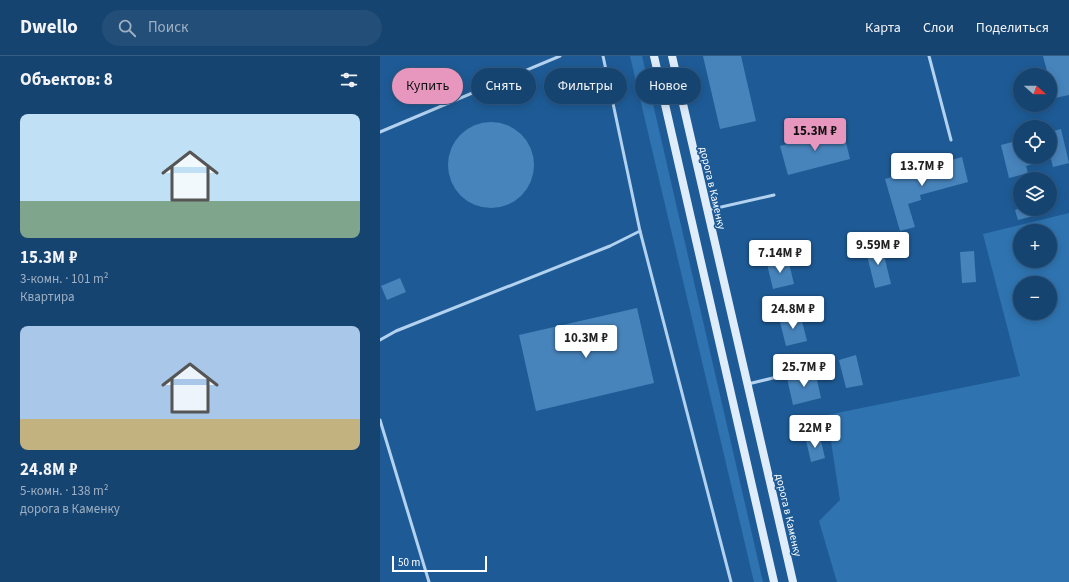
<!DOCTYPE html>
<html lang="ru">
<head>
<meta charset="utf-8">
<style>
  :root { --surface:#164470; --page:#234e78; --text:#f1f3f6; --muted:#9eb0c3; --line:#355c83; --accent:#e797bd }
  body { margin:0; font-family:"Source Sans 3",sans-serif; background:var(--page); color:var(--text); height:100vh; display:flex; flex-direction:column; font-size:15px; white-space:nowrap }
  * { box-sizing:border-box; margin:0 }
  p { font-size:13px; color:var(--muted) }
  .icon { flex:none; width:22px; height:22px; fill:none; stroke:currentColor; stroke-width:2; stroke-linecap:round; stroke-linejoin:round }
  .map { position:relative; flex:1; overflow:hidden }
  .sheet { display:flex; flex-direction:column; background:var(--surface); width:380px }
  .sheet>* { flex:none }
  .top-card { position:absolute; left:12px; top:12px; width:380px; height:36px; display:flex; gap:8px }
  .needle { width:26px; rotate:111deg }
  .buttons { position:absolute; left:633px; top:12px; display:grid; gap:8px }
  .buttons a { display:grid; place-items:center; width:44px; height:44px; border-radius:50%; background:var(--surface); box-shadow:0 2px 10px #0003,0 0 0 1px var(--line); font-size:20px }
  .scale { position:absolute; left:12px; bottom:10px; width:95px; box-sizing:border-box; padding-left:4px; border:2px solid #fff; border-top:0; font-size:11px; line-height:14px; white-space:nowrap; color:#fff; -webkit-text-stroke:3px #1e5b96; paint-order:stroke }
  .price { position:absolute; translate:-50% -34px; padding:0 9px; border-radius:4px; background:#fff; color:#222; font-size:13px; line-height:26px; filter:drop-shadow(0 1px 2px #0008) }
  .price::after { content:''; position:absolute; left:50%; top:24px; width:12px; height:9px; margin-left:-6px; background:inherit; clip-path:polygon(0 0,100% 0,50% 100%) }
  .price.current { background:var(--accent); color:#111 }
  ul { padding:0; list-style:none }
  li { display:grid; align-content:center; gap:8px; height:212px; padding:0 20px }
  li span { display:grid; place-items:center; height:124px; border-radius:8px; color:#555 }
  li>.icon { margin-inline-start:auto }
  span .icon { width:72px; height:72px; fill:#fffc; stroke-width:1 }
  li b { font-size:17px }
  h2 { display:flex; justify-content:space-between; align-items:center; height:48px; padding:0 20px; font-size:17px }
  .pill { padding:0 14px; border-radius:18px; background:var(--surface); box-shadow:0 2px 10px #0003,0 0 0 1px var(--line); font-size:14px; line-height:36px }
  .pill.current { background:var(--accent); color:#111 }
  header { display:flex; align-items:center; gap:24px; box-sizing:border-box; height:56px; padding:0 20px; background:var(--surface); border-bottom:1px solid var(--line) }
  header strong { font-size:19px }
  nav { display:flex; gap:22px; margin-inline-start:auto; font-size:14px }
  .search { width:280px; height:36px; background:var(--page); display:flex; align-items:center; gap:10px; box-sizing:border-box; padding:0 14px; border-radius:22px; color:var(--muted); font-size:15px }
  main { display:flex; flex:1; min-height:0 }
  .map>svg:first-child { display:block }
</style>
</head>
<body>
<header>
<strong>Dwello</strong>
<div class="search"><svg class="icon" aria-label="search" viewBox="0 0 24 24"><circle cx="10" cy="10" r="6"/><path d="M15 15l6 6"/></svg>Поиск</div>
<nav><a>Карта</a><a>Слои</a><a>Поделиться</a></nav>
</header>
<main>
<section class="sheet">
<h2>Объектов: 8<svg class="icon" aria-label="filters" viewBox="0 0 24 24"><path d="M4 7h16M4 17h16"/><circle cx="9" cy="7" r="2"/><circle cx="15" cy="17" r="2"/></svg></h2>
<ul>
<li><span style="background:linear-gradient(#bfe0f5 70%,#7fa58c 0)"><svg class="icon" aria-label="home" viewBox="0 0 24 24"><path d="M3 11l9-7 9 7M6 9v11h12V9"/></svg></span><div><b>15.3M ₽</b><p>3-комн. · 101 m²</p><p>Квартира</p></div></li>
<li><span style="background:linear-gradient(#a9c7e8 75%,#c2b280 0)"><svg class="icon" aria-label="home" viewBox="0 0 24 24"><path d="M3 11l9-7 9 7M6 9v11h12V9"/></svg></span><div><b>24.8M ₽</b><p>5-комн. · 138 m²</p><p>дорога в Каменку</p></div></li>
</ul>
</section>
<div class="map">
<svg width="689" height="526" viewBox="0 0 689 526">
  <rect width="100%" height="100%" fill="#1e5b96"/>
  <g fill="#2f74b1" fill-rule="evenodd">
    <path d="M 250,0 L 262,0 L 383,526 L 374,526 Z"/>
    <path d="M 689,157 L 689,526 L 457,526 L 439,465 L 460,444 L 447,359 L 640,320 L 603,178 ZM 640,175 L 670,175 L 670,205 L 640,205 ZM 640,227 L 670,227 L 670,257 L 640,257 Z"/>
  </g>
  <g fill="#4784bc">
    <path d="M 323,0 L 361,0 L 376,65 L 340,73 Z"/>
    <path d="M 663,0 L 689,0 L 689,39 L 675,42 L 670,25 L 670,19 L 668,19 Z"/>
    <circle cx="111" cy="109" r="43"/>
    <path d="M 681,73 L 689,107 L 673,111 L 671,103 L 646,110 L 648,117 L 629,122 L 621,89 L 640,84 L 640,101 L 670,101 L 670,76 Z"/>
    <path d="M 463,74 L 470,103 L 408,119 L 400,90 Z"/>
    <path d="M 582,101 L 588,126 L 540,139 L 541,144 L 528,148 L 535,171 L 520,175 L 505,123 Z"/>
    <path d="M 640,152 L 660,153 L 661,158 L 638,164 L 635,154 Z"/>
    <path d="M 501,187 L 511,228 L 495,232 L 485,191 Z"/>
    <path d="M 594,195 L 596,226 L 582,227 L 580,196 Z"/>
    <path d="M 408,203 L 414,228 L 393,233 L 387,208 Z"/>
    <path d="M 20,222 L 26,236 L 7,244 L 1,230 Z"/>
    <path d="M 257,252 L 274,327 L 156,355 L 139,279 Z"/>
    <path d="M 420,257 L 427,285 L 406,290 L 399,262 Z"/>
    <path d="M 476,299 L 483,329 L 466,332 L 459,304 Z"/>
    <path d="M 435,315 L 441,342 L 413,349 L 407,322 Z"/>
    <path d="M 440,381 L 445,402 L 431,406 L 426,384 Z"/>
  </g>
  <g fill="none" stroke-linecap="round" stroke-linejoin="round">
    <g stroke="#b2d2ef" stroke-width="3">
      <path d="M 549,0 L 571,84"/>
      <path d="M 0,76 L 180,0"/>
      <path d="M 328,154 L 394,139"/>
      <path d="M 260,175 L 351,526"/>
      <path d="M 0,284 L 16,275 L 230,190 L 260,175 L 223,0"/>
      <path d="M 368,328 L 434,312"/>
      <path d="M 0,364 L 49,526"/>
    </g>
    <g stroke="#dfedfb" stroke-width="8">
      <path d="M 274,0 L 394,526"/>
      <path d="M 292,0 L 413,526"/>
    </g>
  </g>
  <g text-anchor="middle" stroke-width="3.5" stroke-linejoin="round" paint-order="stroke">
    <g font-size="11" fill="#fff" stroke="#1e5b96">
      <text transform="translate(333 132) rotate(77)" y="4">дорога в Каменку</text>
      <text transform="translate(409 459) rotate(77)" y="4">дорога в Каменку</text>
    </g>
  </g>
</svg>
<div class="buttons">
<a><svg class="needle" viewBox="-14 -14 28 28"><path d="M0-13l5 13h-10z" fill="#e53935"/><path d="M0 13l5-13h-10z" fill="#9eb0c3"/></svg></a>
<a><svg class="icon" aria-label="locate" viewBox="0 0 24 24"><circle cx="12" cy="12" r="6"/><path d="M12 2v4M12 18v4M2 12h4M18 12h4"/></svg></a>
<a><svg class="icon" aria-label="layers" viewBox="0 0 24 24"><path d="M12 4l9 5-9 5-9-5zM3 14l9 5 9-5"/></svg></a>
<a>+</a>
<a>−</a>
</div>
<div class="scale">50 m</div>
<b class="price current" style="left:435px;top:96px">15.3M ₽</b>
<b class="price" style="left:542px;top:131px">13.7M ₽</b>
<b class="price" style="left:498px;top:210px">9.59M ₽</b>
<b class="price" style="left:400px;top:218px">7.14M ₽</b>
<b class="price" style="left:413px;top:274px">24.8M ₽</b>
<b class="price" style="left:206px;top:303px">10.3M ₽</b>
<b class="price" style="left:424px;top:332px">25.7M ₽</b>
<b class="price" style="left:435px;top:393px">22M ₽</b>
<div class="top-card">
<a class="pill current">Купить</a>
<a class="pill">Снять</a>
<a class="pill">Фильтры</a>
<a class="pill">Новое</a>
</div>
</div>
</main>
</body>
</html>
